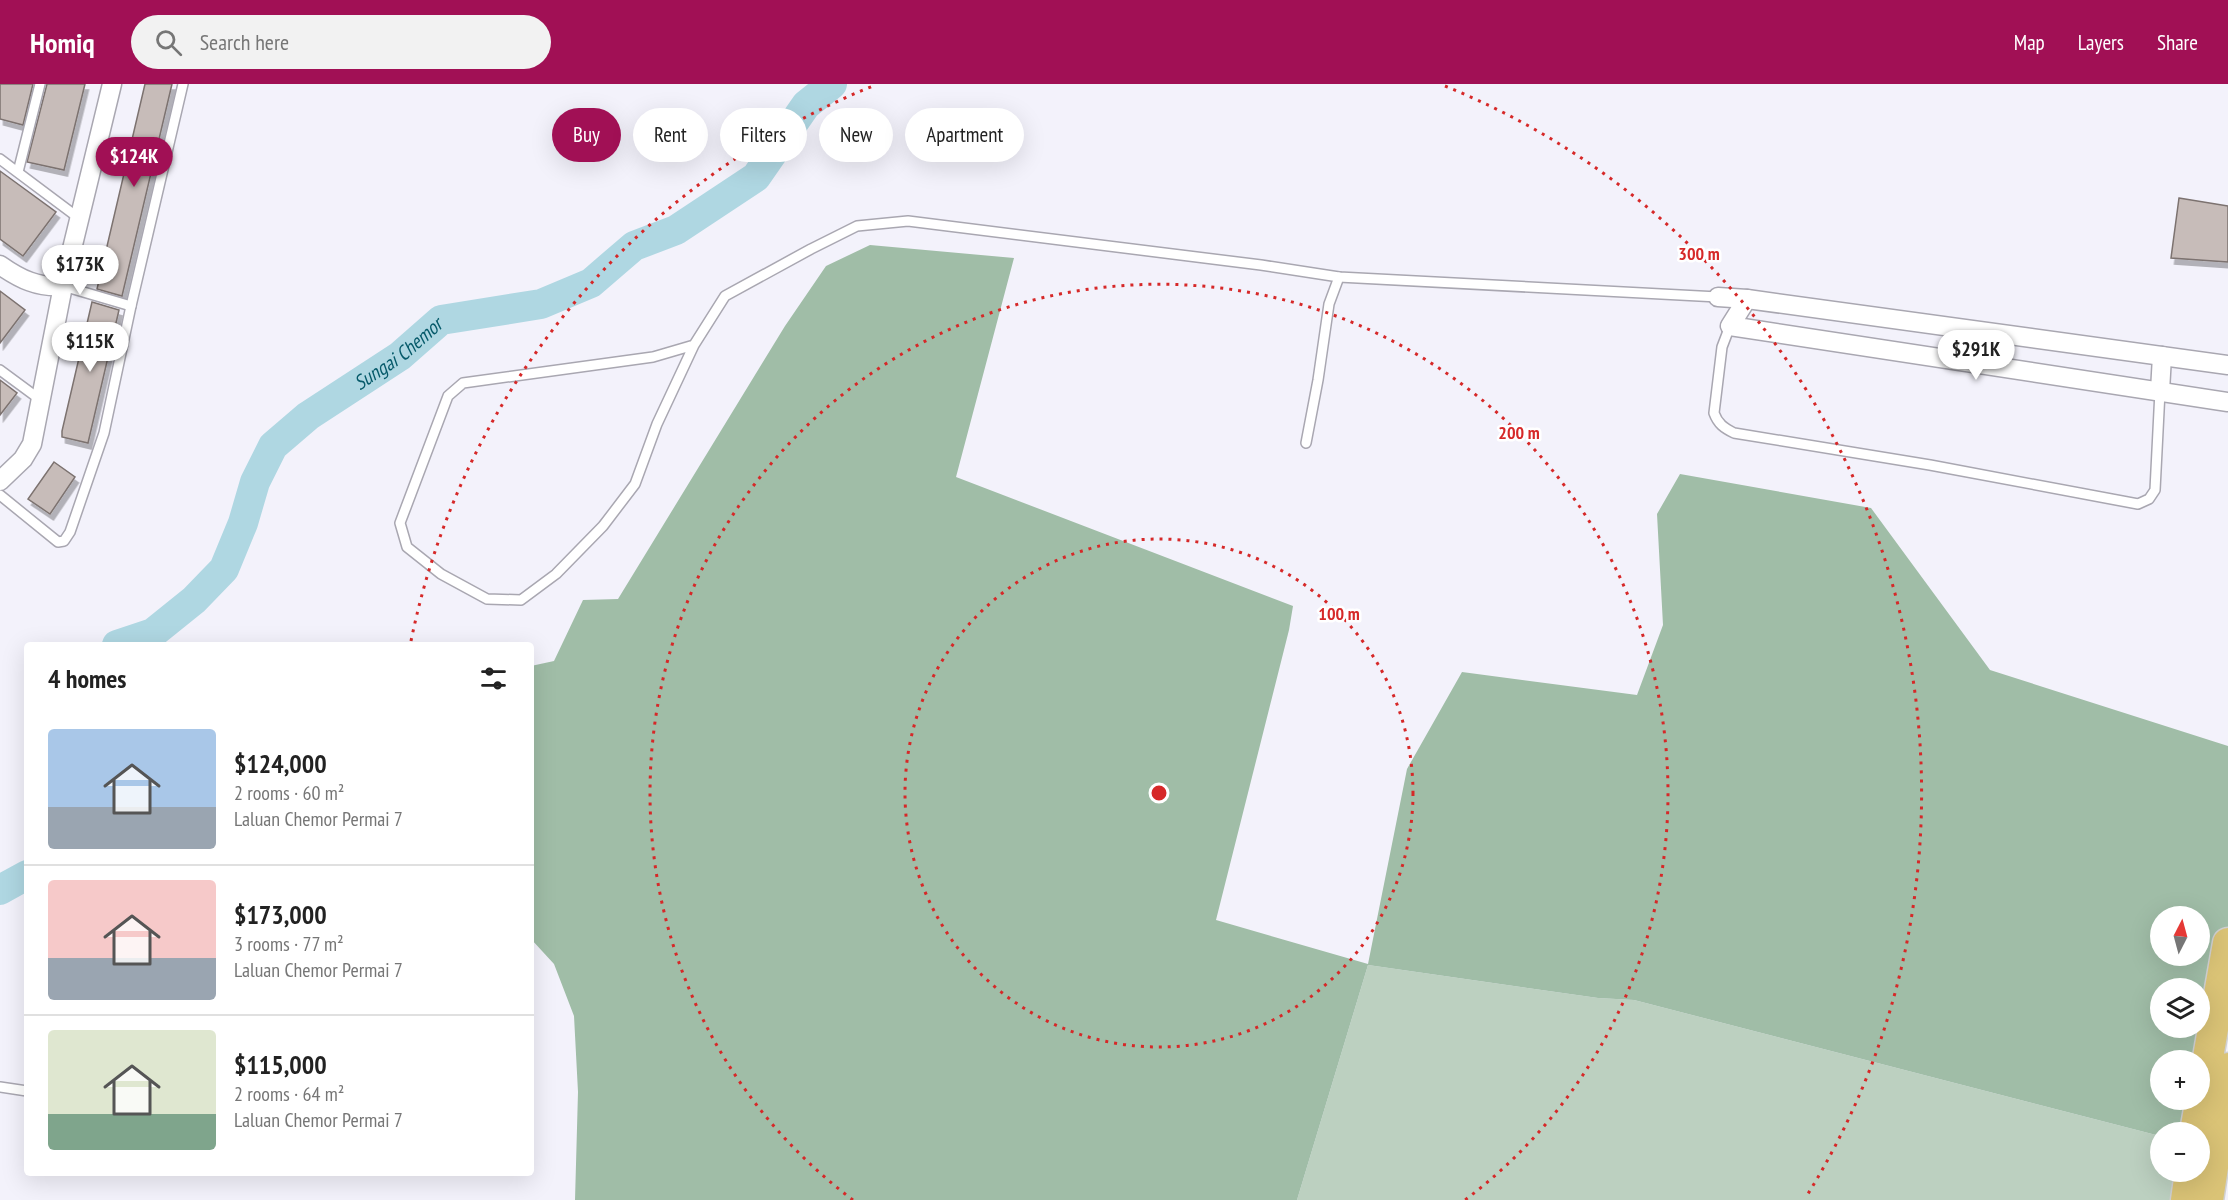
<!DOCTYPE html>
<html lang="en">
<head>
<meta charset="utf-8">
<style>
  :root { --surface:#fff; --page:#f2f2f2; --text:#222; --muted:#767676; --line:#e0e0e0; --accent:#a11055 }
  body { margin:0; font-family:"PT Sans Narrow",sans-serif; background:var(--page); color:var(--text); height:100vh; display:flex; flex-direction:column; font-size:22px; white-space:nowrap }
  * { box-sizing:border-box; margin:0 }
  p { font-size:20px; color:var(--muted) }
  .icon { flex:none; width:33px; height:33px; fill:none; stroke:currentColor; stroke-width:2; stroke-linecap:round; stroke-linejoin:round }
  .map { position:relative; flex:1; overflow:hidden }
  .details { position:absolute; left:24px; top:558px; width:510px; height:534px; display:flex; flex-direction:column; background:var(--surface); border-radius:6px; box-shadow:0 6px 24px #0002 }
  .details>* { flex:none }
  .top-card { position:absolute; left:552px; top:24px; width:570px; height:54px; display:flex; gap:12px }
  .needle { width:39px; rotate:6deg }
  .buttons { position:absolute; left:2150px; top:822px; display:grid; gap:12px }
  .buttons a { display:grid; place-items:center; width:60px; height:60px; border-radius:50%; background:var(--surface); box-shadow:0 6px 24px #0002; font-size:30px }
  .price { position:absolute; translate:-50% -51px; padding:0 14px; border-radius:21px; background:#fff; color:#222; font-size:20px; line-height:39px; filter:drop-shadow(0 2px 3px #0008) }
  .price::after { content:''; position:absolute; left:50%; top:36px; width:18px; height:14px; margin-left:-9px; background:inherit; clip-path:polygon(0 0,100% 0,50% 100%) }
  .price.on { background:var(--accent); color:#fff }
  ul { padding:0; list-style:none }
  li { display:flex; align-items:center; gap:18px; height:150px; padding:0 24px }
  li+li { border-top:2px solid var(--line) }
  li span { display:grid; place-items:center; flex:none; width:168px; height:120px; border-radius:6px; color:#555 }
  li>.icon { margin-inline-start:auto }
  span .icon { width:72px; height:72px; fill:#fffc; stroke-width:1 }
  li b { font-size:26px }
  h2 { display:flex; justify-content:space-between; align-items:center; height:72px; padding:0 24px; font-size:26px }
  .pill { padding:0 21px; border-radius:27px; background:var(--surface); box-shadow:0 6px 24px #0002; font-size:21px; line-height:54px }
  .pill.on { background:var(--accent); color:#fff }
  header { display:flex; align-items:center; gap:36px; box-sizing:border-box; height:84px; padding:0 30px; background:var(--accent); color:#fff }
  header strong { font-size:28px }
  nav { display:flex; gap:33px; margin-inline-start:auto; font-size:21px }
  .search { width:420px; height:54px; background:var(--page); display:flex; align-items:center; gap:15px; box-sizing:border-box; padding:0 21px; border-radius:33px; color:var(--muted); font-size:22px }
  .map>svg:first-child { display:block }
</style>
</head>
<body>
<header>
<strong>Homiq</strong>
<div class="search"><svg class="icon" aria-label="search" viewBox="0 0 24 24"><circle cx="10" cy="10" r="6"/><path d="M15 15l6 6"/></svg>Search here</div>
<nav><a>Map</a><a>Layers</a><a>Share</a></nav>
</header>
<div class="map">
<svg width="2228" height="1116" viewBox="0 0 2228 1116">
  <defs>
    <filter id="shadow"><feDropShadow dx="3.5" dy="6" stdDeviation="0" flood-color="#0004"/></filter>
  </defs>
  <rect width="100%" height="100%" fill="#f3f2fb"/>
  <path fill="#bcd0c0" d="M 1368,881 L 1598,914 L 1634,916 L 2160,1052 L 2160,1088 L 2190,1088 L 2186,1116 L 1297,1116 Z"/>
  <path fill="#a0bda7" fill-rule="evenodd" d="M 870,161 L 1014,174 L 956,393 L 1293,522 L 1289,546 L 1216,836 L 1368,880 L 1407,685 L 1462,588 L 1637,611 L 1663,541 L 1657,430 L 1680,390 L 1871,424 L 1990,586 L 2228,662 L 2228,859 L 2195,1048 L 2160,1048 L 2160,1052 L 1634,916 L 1598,914 L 1368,881 L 1297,1116 L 575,1116 L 578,1008 L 574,932 L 554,880 L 531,855 L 531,582 L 554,577 L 583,516 L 618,515 L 785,242 L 826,182 ZM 2160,832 L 2199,832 L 2199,872 L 2160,872 ZM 2160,904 L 2199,904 L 2199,944 L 2160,944 ZM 2160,976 L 2199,976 L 2199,1016 L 2160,1016 Z"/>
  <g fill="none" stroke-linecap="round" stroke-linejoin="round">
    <g stroke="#afd7e2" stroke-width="30">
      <path id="s1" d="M 117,561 L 153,549 L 194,516 L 224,485 L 243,439 L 255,398 L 273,362 L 308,332 L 400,272 L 441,236 L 541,220 L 591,199 L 634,162 L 676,146 L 756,93 L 806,21 L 832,0"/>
      <path d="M 0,806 L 27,791"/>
    </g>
  </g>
  <g fill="#c7bcb9" stroke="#7c726f" stroke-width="1.5" filter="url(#shadow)">
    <path d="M 0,0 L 33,0 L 23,41 L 0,35 Z"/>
    <path d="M 47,0 L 85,0 L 64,86 L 27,78 Z"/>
    <path d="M 145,0 L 172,0 L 122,212 L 97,205 Z"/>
    <path d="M 0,87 L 56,128 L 23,172 L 0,155 Z"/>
    <path d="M 2179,114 L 2228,122 L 2228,178 L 2171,174 Z"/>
    <path d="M 0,207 L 25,226 L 0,259 Z"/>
    <path d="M 92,218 L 119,226 L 88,359 L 62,353 L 62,347 Z"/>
    <path d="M 0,296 L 17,309 L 0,331 Z"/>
    <path d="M 54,378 L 75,393 L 50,430 L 28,415 Z"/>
  </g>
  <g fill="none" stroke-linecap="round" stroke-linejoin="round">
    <g stroke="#a9a7b1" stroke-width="12">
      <g id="service">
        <path d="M 0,75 L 80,135"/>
        <path d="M 18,88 L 40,0"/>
        <path d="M 63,202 L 131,222"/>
        <path d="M 1730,242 L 1722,263 L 1714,329 C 1718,340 1724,344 1734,349 L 1930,381 L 2138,420 L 2149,415 L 2155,406 L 2160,307"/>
        <path d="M 694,261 L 653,273 L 463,299 L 448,312 L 400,439 L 407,463 L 441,490 L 487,515 L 521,516 L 556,490 L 603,442 L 635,400 L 657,340 L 694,261 L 725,212 L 811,165 L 857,142 L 908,137 L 1261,181 L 1339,193 L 1718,213"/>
        <path d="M 0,286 L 42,317"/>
        <path d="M 1306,359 L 1318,296 L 1329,220 L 1339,193"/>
        <path d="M 0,411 L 58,458 L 64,457 L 70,448 L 104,349 L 131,222 L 183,0"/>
        <path d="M 0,1003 L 27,1007"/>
      </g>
    </g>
    <g stroke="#a9a7b1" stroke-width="21">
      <g id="minor">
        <path d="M 0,181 C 20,195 38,204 63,202"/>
        <path d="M 1718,213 L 1747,215 L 2228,281"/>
        <path d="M 1747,215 L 1730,242 L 2228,318"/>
        <path d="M 2160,307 L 2162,272"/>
        <path d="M 0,397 L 23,375 L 32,360 L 63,202 L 112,0"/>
      </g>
    </g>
    <g stroke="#d0d0d1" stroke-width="33">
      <g id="trunk">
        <path d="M 2195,1048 L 2228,859"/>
        <path d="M 2186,1116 L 2190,1088"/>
        <path d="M 2208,1116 L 2228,984"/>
      </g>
    </g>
    <use href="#service" stroke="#fff" stroke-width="9"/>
    <use href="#minor" stroke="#fff" stroke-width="18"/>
    <use href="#trunk" stroke="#dac376" stroke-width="30"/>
  </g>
  <g fill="none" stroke="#d62828" stroke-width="3" stroke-dasharray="3 6">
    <circle cx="1159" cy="709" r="254"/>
    <path d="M853 1116A509 509 0 1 1 1465 1116"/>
    <path d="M411 557A763 763 0 0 1 873 2M1445 2A763 763 0 0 1 1806 1113"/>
  </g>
  <g text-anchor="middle" stroke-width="5" stroke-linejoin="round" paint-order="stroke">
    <g font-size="20" font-style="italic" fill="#065a6a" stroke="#fff">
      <text dy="7" stroke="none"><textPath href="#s1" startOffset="422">Sungai Chemor</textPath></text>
    </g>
  </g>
  <circle cx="1159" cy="709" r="9" fill="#d62828" stroke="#fff" stroke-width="3"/>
  <g font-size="18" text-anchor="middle" font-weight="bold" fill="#d62828" stroke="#fff" stroke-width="5" stroke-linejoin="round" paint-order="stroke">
    <text x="1699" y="176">300 m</text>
    <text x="1519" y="355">200 m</text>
    <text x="1339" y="536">100 m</text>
  </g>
</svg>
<div class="buttons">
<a><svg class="needle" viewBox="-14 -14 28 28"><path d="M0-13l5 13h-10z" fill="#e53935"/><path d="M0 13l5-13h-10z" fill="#767676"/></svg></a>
<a><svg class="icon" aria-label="layers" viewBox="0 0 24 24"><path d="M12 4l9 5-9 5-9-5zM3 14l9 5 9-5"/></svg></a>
<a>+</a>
<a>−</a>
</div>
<b class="price on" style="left:134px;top:104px">$124K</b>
<b class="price" style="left:80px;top:212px">$173K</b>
<b class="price" style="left:90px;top:289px">$115K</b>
<b class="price" style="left:1976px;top:297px">$291K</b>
<div class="top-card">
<a class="pill on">Buy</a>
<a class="pill">Rent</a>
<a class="pill">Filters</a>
<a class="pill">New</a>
<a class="pill">Apartment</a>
</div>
<section class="details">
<h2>4 homes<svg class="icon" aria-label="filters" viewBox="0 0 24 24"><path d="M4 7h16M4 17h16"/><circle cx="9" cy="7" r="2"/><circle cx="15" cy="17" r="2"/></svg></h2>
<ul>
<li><span style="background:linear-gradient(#a9c7e8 65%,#9aa5b1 0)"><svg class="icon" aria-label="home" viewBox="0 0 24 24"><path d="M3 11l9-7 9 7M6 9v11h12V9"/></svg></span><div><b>$124,000</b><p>2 rooms · 60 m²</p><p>Laluan Chemor Permai 7</p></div></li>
<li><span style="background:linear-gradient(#f6c9c9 65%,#9aa5b1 0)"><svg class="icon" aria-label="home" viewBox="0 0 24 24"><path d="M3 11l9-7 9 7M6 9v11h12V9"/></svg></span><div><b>$173,000</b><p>3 rooms · 77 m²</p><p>Laluan Chemor Permai 7</p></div></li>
<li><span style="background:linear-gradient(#dfe7d0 70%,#7fa58c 0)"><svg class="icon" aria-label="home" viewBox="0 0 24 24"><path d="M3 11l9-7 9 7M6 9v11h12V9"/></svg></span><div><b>$115,000</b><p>2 rooms · 64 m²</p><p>Laluan Chemor Permai 7</p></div></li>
</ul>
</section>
</div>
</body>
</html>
